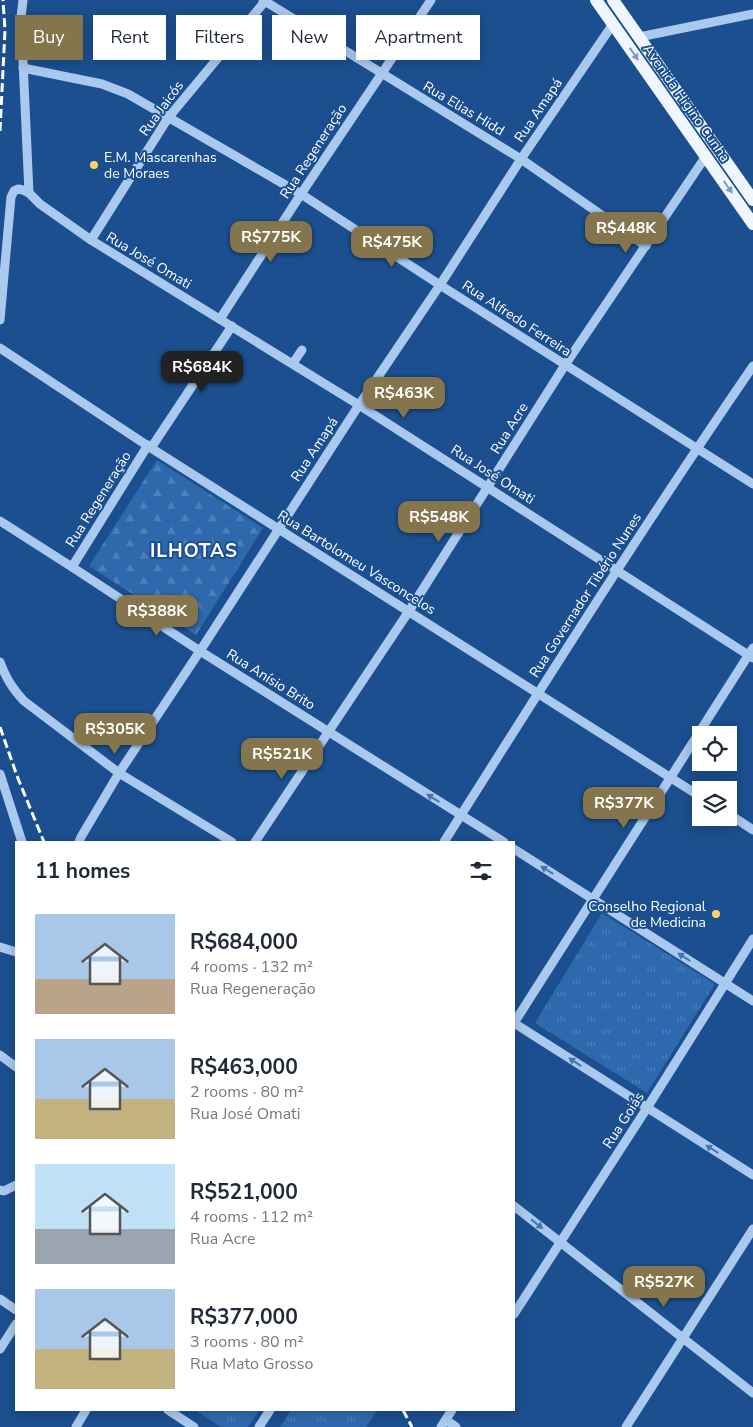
<!DOCTYPE html>
<html lang="en">
<head>
<meta charset="utf-8">
<style>
  :root { --surface:#fff; --page:#f6f6f7; --text:#1f2937; --muted:#747a83; --accent:#84754c }
  body { margin:0; font-family:"Nunito Sans",sans-serif; background:var(--page); color:var(--text); height:100vh; display:flex; flex-direction:column; font-size:19px; white-space:nowrap }
  * { box-sizing:border-box; margin:0 }
  p { font-size:16px; color:var(--muted) }
  .icon { flex:none; width:28px; height:28px; fill:none; stroke:currentColor; stroke-width:2; stroke-linecap:round; stroke-linejoin:round }
  .map { position:relative; flex:1; overflow:hidden }
  .drawer { position:absolute; left:15px; top:841px; width:500px; height:570px; display:flex; flex-direction:column; background:var(--surface); border-radius:0px; box-shadow:0 2px 12px #0003 }
  .drawer>* { flex:none }
  .hud { position:absolute; left:15px; top:15px; width:500px; height:45px; display:flex; gap:10px }
  .fabs { position:absolute; left:692px; top:726px; display:grid; gap:10px }
  .fabs a { display:grid; place-items:center; width:45px; height:45px; border-radius:0px; background:var(--surface); box-shadow:0 2px 12px #0003; font-size:25px }
  .price { position:absolute; translate:-50% -42px; padding:0 11px; border-radius:10px; background:var(--accent); color:#fff; font-size:16px; line-height:32px; filter:drop-shadow(0 1px 2px #0008) }
  .price::after { content:''; position:absolute; left:50%; top:30px; width:15px; height:11px; margin-left:-8px; background:inherit; clip-path:polygon(0 0,100% 0,50% 100%) }
  .price.active { background:#222; color:#fff }
  ul { padding:0; list-style:none }
  li { display:flex; align-items:center; gap:15px; height:125px; padding:0 20px }
  li span { display:grid; place-items:center; flex:none; width:140px; height:100px; border-radius:0px; color:#555 }
  li>.icon { margin-inline-start:auto }
  span .icon { width:60px; height:60px; fill:#fffc; stroke-width:1 }
  li b { font-size:21px }
  h2 { display:flex; justify-content:space-between; align-items:center; height:60px; padding:0 20px; font-size:21px }
  .chip { padding:0 18px; border-radius:0px; background:var(--surface); box-shadow:0 2px 12px #0003; font-size:18px; line-height:45px }
  .chip.active { background:var(--accent); color:#fff }
  .map>svg:first-child { display:block }
</style>
</head>
<body>
<div class="map">
<svg width="753" height="1427" viewBox="0 0 753 1427">
  <defs>
    <pattern id="grass-tufts" width="24" height="20" patternUnits="userSpaceOnUse" patternTransform="scale(1.25)"><rect width="24" height="20" fill="#2e69ad"/><path d="M3 7l-1-3M5 7V3M7 7l1-3M15 17l-1-3M17 17v-4M19 17l1-3" fill="none" stroke="#4d80b9"/></pattern>
    <pattern id="forest-firs" width="22" height="20" patternUnits="userSpaceOnUse" patternTransform="scale(1.25)"><rect width="22" height="20" fill="#2e69ad"/><path d="M5 1l3.5 6h-7zM16 11l3.5 6h-7z" fill="#4d80b9"/></pattern>
  </defs>
  <rect width="100%" height="100%" fill="#1b4f8f"/>
  <g fill="url(#grass-tufts)">
    <path d="M 602,913 L 715,984 L 647,1093 L 535,1023 Z"/>
    <path d="M 195,1410 L 259,1410 L 248,1427 L 221,1427 Z"/>
    <path d="M 291,1410 L 375,1410 L 376,1412 L 366,1427 L 280,1427 Z"/>
  </g>
  <path fill="url(#forest-firs)" d="M 157,460 L 263,528 L 196,635 L 89,566 Z"/>
  <g fill="none" stroke-linecap="round" stroke-linejoin="round">
    <g stroke="#a9c9ee" stroke-width="9">
      <path d="M 23,0 L 21,17 L 29,193 L 40,204 L 91,240 L 359,405 L 753,658"/>
      <path d="M 263,0 L 521,159 L 646,246"/>
      <path d="M 639,37 L 753,14"/>
      <path d="M 23,68 L 102,84 L 128,94 L 301,194 L 440,285 L 753,484"/>
      <path d="M 91,240 L 168,118 L 266,0"/>
      <path d="M 220,319 L 301,194 L 431,0"/>
      <path d="M 0,320 L 11,197 L 14,191 L 18,189 L 23,190 L 29,193"/>
      <path d="M 0,348 L 151,448 L 701,797"/>
      <path d="M 293,363 L 302,350"/>
      <path d="M 151,448 L 232,326"/>
      <path d="M 0,521 L 72,567 L 200,651 L 504,842"/>
      <path d="M 72,567 L 148,445"/>
      <path d="M 753,648 L 514,1023 L 753,1175"/>
      <path d="M 0,662 C 6,678 12,688 24,701 L 119,773 L 232,842"/>
      <path d="M 0,774 L 22,842"/>
      <path d="M 729,814 L 753,830"/>
      <path d="M 79,842 L 81,837 L 119,773 L 200,651 L 359,405 L 440,285 L 521,159 L 613,24"/>
      <path d="M 255,842 L 409,611 L 565,365 L 706,156"/>
      <path d="M 444,842 C 545,682 646,522 753,366"/>
      <path d="M 514,849 L 753,1001"/>
      <path d="M 0,947 L 16,952"/>
      <path d="M 0,1055 L 16,1067"/>
      <path d="M 0,1190 L 4,1191 L 16,1185"/>
      <path d="M 514,1206 L 753,1393"/>
      <path d="M 0,1299 L 16,1310"/>
      <path d="M 514,1314 L 647,1108 L 753,939"/>
      <path d="M 0,1349 L 16,1324"/>
      <path d="M 168,1410 L 194,1427"/>
      <path d="M 446,1420 L 456,1427"/>
      <path d="M 76,1427 L 86,1410"/>
      <path d="M 259,1427 L 270,1410"/>
      <path d="M 441,1427 L 452,1410"/>
      <path d="M 626,1427 L 753,1229"/>
    </g>
    <g stroke="#f0f6ff" stroke-width="12">
      <path d="M 596,0 L 753,224"/>
      <path d="M 613,0 L 753,200"/>
    </g>
    <g stroke="#fff" stroke-width="3" stroke-dasharray="9 4" stroke-linecap="butt">
      <path d="M 0,131 L 5,30 L 3,0"/>
      <path d="M 0,727 L 17,776 L 44,842"/>
      <path d="M 403,1410 L 412,1427"/>
    </g>
  </g>
  <defs><path id="oneway-solid" d="M-6-.8H1V-3.2L6.5 0L1 3.2V.8H-6Z" transform="scale(1.25)"/></defs>
  <g fill="#7b9ac1">
    <use href="#oneway-solid" transform="translate(634 54) rotate(55)"/>
    <use href="#oneway-solid" transform="translate(728 187) rotate(55)"/>
  </g>
  <g fill="#4674ac">
    <use href="#oneway-solid" transform="translate(433 798) rotate(-148)"/>
    <use href="#oneway-solid" transform="translate(547 870) rotate(-148)"/>
    <use href="#oneway-solid" transform="translate(684 957) rotate(-148)"/>
    <use href="#oneway-solid" transform="translate(575 1062) rotate(-147)"/>
    <use href="#oneway-solid" transform="translate(712 1149) rotate(-148)"/>
    <use href="#oneway-solid" transform="translate(537 1224) rotate(38)"/>
  </g>
  <g fill="#ffd166" stroke="#1b4f8f" stroke-width="2">
    <circle cx="94" cy="165" r="5"/>
    <circle cx="716" cy="914" r="5"/>
  </g>
  <g text-anchor="middle" stroke-width="4" stroke-linejoin="round" paint-order="stroke">
    <g font-size="14" fill="#fff" stroke="#1b4f8f">
      <text transform="translate(687 103) rotate(55)" y="5">Avenida Higino Cunha</text>
      <text transform="translate(161 108) rotate(-54)" y="5">Rua Jaicós</text>
      <text transform="translate(464 108) rotate(31)" y="5">Rua Elias Hidd</text>
      <text transform="translate(538 110) rotate(-56)" y="5">Rua Amapá</text>
      <text transform="translate(313 151) rotate(-57)" y="5">Rua Regeneração</text>
      <text transform="translate(149 260) rotate(31)" y="5">Rua José Omati</text>
      <text transform="translate(517 318) rotate(33)" y="5">Rua Alfredo Ferreira</text>
      <text transform="translate(509 428) rotate(-58)" y="5">Rua Acre</text>
      <text transform="translate(314 449) rotate(-57)" y="5">Rua Amapá</text>
      <text transform="translate(493 474) rotate(33)" y="5">Rua José Omati</text>
      <text transform="translate(98 499) rotate(-58)" y="5">Rua Regeneração</text>
      <text transform="translate(357 562) rotate(32)" y="5">Rua Bartolomeu Vasconcelos</text>
      <text transform="translate(585 595) rotate(-57)" y="5">Rua Governador Tibério Nunes</text>
      <text transform="translate(271 679) rotate(32)" y="5">Rua Anísio Brito</text>
      <text transform="translate(623 1120) rotate(-57)" y="5">Rua Goiás</text>
    </g>
    <g font-size="14" fill="#fff" stroke="#1b4f8f" text-anchor="start">
      <text x="104" y="162">E.M. Mascarenhas<tspan x="104" dy="16">de Moraes</tspan></text>
      <text x="706" y="911" text-anchor="end">Conselho Regional<tspan x="706" dy="16">de Medicina</tspan></text>
    </g>
    <g font-size="19" font-weight="bold" letter-spacing="1" fill="#fff" stroke="#1b4f8f">
      <text x="194" y="557">ILHOTAS</text>
    </g>
  </g>
</svg>
<div class="fabs">
<a><svg class="icon" aria-label="locate" viewBox="0 0 24 24"><circle cx="12" cy="12" r="6"/><path d="M12 2v4M12 18v4M2 12h4M18 12h4"/></svg></a>
<a><svg class="icon" aria-label="layers" viewBox="0 0 24 24"><path d="M12 4l9 5-9 5-9-5zM3 14l9 5 9-5"/></svg></a>
</div>
<b class="price" style="left:626px;top:254px">R$448K</b>
<b class="price" style="left:271px;top:263px">R$775K</b>
<b class="price" style="left:392px;top:268px">R$475K</b>
<b class="price active" style="left:202px;top:393px">R$684K</b>
<b class="price" style="left:404px;top:419px">R$463K</b>
<b class="price" style="left:439px;top:543px">R$548K</b>
<b class="price" style="left:157px;top:637px">R$388K</b>
<b class="price" style="left:115px;top:755px">R$305K</b>
<b class="price" style="left:282px;top:780px">R$521K</b>
<b class="price" style="left:624px;top:829px">R$377K</b>
<b class="price" style="left:664px;top:1308px">R$527K</b>
<div class="hud">
<a class="chip active">Buy</a>
<a class="chip">Rent</a>
<a class="chip">Filters</a>
<a class="chip">New</a>
<a class="chip">Apartment</a>
</div>
<section class="drawer">
<h2>11 homes<svg class="icon" aria-label="filters" viewBox="0 0 24 24"><path d="M4 7h16M4 17h16"/><circle cx="9" cy="7" r="2"/><circle cx="15" cy="17" r="2"/></svg></h2>
<ul>
<li><span style="background:linear-gradient(#a9c7e8 65%,#b9a48a 0)"><svg class="icon" aria-label="home" viewBox="0 0 24 24"><path d="M3 11l9-7 9 7M6 9v11h12V9"/></svg></span><div><b>R$684,000</b><p>4 rooms · 132 m²</p><p>Rua Regeneração</p></div></li>
<li><span style="background:linear-gradient(#a9c7e8 60%,#c2b280 0)"><svg class="icon" aria-label="home" viewBox="0 0 24 24"><path d="M3 11l9-7 9 7M6 9v11h12V9"/></svg></span><div><b>R$463,000</b><p>2 rooms · 80 m²</p><p>Rua José Omati</p></div></li>
<li><span style="background:linear-gradient(#bfe0f5 65%,#9aa5b1 0)"><svg class="icon" aria-label="home" viewBox="0 0 24 24"><path d="M3 11l9-7 9 7M6 9v11h12V9"/></svg></span><div><b>R$521,000</b><p>4 rooms · 112 m²</p><p>Rua Acre</p></div></li>
<li><span style="background:linear-gradient(#a9c7e8 60%,#c2b280 0)"><svg class="icon" aria-label="home" viewBox="0 0 24 24"><path d="M3 11l9-7 9 7M6 9v11h12V9"/></svg></span><div><b>R$377,000</b><p>3 rooms · 80 m²</p><p>Rua Mato Grosso</p></div></li>
</ul>
</section>
</div>
</body>
</html>
